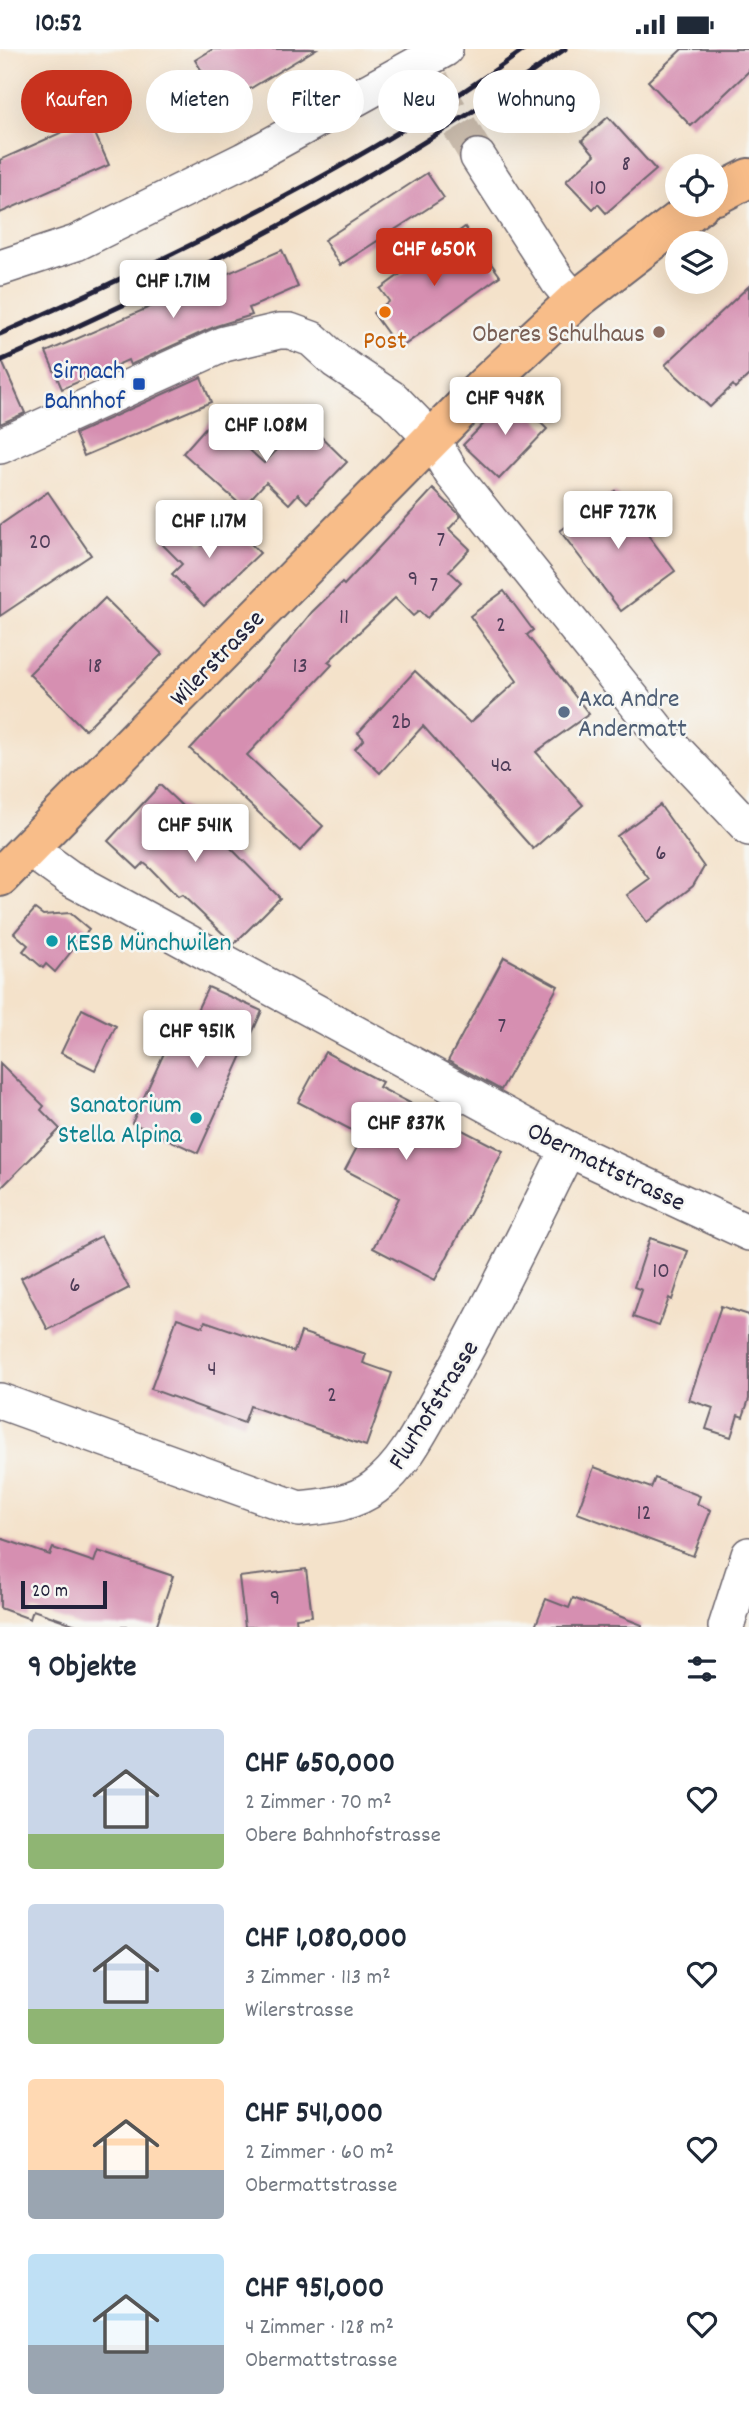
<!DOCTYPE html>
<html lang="de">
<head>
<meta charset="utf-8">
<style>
  :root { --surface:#fff; --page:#f2f2f3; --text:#1f2937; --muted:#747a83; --accent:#c8321e }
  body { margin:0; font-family:Dekko,sans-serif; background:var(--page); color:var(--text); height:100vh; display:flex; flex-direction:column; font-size:26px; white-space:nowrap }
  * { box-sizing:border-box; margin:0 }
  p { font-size:23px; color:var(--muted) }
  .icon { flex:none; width:38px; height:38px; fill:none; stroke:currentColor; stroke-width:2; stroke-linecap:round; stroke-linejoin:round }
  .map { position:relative; height:1578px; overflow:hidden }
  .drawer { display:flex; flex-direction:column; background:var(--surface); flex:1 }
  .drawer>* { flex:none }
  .hud { position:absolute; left:21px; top:21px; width:707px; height:63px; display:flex; gap:14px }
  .buttons { position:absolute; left:665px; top:105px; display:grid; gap:14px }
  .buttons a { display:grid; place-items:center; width:63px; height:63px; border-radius:50%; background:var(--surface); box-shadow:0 7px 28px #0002; font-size:35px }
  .scale { position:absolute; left:21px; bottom:18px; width:86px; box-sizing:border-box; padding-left:7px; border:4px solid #22223b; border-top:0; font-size:19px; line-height:24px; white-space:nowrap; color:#22223b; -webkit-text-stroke:5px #f6f6f2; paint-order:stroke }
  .price { position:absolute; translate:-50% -60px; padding:0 16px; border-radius:7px; background:#fff; color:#222; font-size:23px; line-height:46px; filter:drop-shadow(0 2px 4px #0008) }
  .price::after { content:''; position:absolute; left:50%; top:42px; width:21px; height:16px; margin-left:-10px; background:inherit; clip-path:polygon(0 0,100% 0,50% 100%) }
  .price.on { background:var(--accent); color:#fff }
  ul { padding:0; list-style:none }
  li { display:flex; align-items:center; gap:21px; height:175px; padding:0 28px }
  li span { display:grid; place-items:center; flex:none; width:196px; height:140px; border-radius:7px; color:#555 }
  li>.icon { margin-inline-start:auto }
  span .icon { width:84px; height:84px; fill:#fffc; stroke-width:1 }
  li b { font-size:30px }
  h2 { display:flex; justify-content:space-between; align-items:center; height:84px; padding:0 28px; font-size:30px }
  .chip { padding:0 24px; border-radius:32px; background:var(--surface); box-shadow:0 7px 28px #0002; font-size:24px; line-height:63px }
  .chip.on { background:var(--accent); color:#fff }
  .status { display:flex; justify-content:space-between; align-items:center; height:49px; padding:0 35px; background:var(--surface); direction:ltr }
  .status svg { height:19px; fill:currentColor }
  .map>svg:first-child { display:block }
</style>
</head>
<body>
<div class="status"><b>10:52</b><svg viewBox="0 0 49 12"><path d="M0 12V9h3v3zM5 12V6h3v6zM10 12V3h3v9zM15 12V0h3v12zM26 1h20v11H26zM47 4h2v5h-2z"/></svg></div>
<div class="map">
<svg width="749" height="1578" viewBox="0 0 749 1578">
  <rect width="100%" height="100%" fill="#f6f6f2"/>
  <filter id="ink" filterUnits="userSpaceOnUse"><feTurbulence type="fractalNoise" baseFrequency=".0143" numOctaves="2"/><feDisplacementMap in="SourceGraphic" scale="14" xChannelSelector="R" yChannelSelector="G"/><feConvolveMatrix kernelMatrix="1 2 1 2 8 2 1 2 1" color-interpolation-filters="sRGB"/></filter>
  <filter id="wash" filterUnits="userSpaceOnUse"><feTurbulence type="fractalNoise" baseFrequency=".00686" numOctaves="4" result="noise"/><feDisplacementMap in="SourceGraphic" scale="28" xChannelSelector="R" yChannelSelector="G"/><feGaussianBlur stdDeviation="1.57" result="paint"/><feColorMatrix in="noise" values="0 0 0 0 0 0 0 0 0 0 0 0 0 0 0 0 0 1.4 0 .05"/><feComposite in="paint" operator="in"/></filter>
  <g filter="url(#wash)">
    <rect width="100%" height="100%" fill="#f4e2ca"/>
    <g id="blocks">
      <g fill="#d68fb1">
        <path d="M 213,0 L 316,0 L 223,56 L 195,11 Z"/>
        <path d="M 682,0 L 749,0 L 749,22 L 691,77 L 648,32 Z"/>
        <path d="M 608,68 L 656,121 L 606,164 L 598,155 L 593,160 L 566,132 L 595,106 L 582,91 Z"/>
        <path d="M 89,71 L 109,116 L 0,164 L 0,111 Z"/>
        <path d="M 427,124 L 444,149 L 340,216 L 324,191 Z"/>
        <path d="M 465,178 L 500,227 L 399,300 L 373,264 L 389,252 L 380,240 Z"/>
        <path d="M 282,201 L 298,238 L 249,259 L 252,266 L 216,277 L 130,316 L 128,311 L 62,340 L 46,303 Z"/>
        <path d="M 749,237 L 749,326 L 735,339 L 733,336 L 710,358 L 665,316 Z"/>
        <path d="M 0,308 L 25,364 L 0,375 Z"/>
        <path d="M 201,328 L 211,353 L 84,407 L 75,385 Z"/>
        <path d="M 512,346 L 547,380 L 499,430 L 463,396 Z"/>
        <path d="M 214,369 L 264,414 L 305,372 L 347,413 L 307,454 L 298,445 L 289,455 L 266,433 L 243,458 L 183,404 Z"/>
        <path d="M 433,440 L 461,467 L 449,480 L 470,500 L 449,522 L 461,533 L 427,569 L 419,562 L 413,567 L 395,549 L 328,613 L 332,616 L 247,706 L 323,777 L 300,802 L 190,700 L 269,616 L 312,563 L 342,534 L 344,536 Z"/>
        <path d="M 615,442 L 675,522 L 621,562 L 560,482 Z"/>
        <path d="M 48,443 L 91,506 L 0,567 L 0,476 Z"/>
        <path d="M 228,471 L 260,504 L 204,557 L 172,525 L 182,515 L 161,494 L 180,475 L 202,496 Z"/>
        <path d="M 504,542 L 533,581 L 527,586 L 589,665 L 536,703 L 583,756 L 533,800 L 423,677 L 380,724 L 355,700 L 364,690 L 358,684 L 415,622 L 470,674 L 517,632 L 470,567 Z"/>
        <path d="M 105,549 L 162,605 L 85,681 L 29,625 Z"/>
        <path d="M 160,736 L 217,790 L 220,788 L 280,849 L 234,895 L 182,846 L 178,848 L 149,818 L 144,814 L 138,820 L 108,792 Z"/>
        <path d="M 660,756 L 704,818 L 693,837 L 647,873 L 627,846 L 649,830 L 617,787 Z"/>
        <path d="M 35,860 L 43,866 L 70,864 L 89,880 L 55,923 L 46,915 L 43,919 L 23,902 L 28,896 L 14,884 Z"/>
        <path d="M 504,908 L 558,937 L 501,1041 L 448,1012 Z"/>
        <path d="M 208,938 L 262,962 L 198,1104 L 132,1074 L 180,969 L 191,974 Z"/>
        <path d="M 82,960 L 116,977 L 95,1021 L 61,1004 Z"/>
        <path d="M 325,1003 L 382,1033 L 379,1038 L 503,1102 L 435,1231 L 373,1199 L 399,1149 L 345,1121 L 363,1087 L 298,1053 Z"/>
        <path d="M 0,1014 L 44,1057 L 41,1061 L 60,1080 L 0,1140 Z"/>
        <path d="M 101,1187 L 129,1239 L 48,1281 L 21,1229 Z"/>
        <path d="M 650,1189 L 688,1202 L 672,1251 L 669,1249 L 659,1277 L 633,1268 L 642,1241 L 634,1238 Z"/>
        <path d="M 721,1257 L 749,1266 L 749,1350 L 743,1368 L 738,1366 L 731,1388 L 706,1380 L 713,1359 L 689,1351 Z"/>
        <path d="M 177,1269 L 203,1278 L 205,1272 L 294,1303 L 301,1283 L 366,1305 L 363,1314 L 392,1324 L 366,1397 L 250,1357 L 244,1374 L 151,1340 Z"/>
        <path d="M 594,1418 L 651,1439 L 655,1429 L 700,1447 L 697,1455 L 711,1461 L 693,1507 L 577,1464 Z"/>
        <path d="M 0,1489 L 50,1506 L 53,1499 L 94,1513 L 98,1502 L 173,1527 L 156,1578 L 82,1578 L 33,1561 L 30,1570 L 0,1559 Z"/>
        <path d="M 306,1520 L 312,1567 L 296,1569 L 297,1578 L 245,1578 L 239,1528 Z"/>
        <path d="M 573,1549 L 642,1576 L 642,1578 L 535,1578 L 546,1550 L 569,1559 Z"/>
      </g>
    </g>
  </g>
  <g filter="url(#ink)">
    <use href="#blocks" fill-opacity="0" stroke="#6c656d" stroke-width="2"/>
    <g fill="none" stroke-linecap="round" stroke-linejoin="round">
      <path stroke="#cabcad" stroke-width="35" stroke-dasharray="35 18" stroke-linecap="butt" d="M 432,32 L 478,108"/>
      <g stroke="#6c656d" stroke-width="38">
        <g id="minor">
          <path d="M 478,108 L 558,232 L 575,252"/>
          <path d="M 0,219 L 76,194 L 244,111 L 445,0"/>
          <path d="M 0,397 L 224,295 L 279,282 L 290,282 L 312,290 L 336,312 L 393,350 L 431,389 L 451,423 L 663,688 L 749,779"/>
          <path d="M 28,799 L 68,828 L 568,1100 L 749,1184"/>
          <path d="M 0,1352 L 299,1460 C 326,1457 353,1455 375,1438 C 406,1415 424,1375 443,1342 C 488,1263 527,1182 568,1100"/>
          <path d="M 726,1578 L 749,1506"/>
        </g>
      </g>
      <g stroke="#6c656d" stroke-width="42">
        <g id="major">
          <path d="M 716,146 L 749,129"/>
          <path d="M 0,828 L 483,338 L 575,252 L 699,156"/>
        </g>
      </g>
      <use href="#minor" stroke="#fff" stroke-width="35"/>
      <use href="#major" stroke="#f8bd89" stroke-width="38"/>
      <g stroke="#22223b" stroke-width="5">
        <path d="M 0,285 C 181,204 364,116 525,0"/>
        <path d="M 0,312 C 198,226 389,125 565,0"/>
      </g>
    </g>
  </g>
  <circle fill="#e8710a" stroke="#f6f6f2" stroke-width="2.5" cx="385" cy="263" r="7"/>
  <circle fill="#8d6e63" stroke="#f6f6f2" stroke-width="2.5" cx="659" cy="283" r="7"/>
  <rect fill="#1a4fb4" stroke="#f6f6f2" stroke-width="2.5" x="132" y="328" width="14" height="14" rx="3.5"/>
  <circle fill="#5c6f8a" stroke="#f6f6f2" stroke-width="2.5" cx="564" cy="663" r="7"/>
  <g fill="#0f9aa8" stroke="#f6f6f2" stroke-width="2.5">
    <circle cx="52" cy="892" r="7"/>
    <circle cx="196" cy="1069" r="7"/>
  </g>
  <g text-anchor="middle" stroke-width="5" stroke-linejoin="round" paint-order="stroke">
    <g font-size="23" fill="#4f3d58">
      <text x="626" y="121">8</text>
      <text x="598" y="145">10</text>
      <text x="441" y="497">7</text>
      <text x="40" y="499">20</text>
      <text x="413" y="536">9</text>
      <text x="434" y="542">7</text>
      <text x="344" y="574">11</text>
      <text x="501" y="582">2</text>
      <text x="95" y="623">18</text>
      <text x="300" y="623">13</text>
      <text x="401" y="679">2b</text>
      <text x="501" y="722">4a</text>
      <text x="661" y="810">6</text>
      <text x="502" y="983">7</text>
      <text x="661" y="1228">10</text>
      <text x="75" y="1242">6</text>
      <text x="212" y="1326">4</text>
      <text x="332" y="1352">2</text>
      <text x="644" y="1470">12</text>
      <text x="275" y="1555">9</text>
    </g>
    <g font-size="26" fill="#785e54" stroke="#f6f6f2" text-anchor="end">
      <text x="645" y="292">Oberes Schulhaus</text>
    </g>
    <g font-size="26" fill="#c56008" stroke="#f6f6f2">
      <text x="385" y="299">Post</text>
    </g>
    <g font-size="26" fill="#164399" stroke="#f6f6f2" text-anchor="end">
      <text x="125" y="329">Sirnach<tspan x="125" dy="30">Bahnhof</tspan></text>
    </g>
    <g font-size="26" fill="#22223b" stroke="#f6f6f2">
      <text transform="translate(216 608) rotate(-46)" y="9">Wilerstrasse</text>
      <text transform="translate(607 1116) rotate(26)" y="9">Obermattstrasse</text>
      <text transform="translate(432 1355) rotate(-58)" y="9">Flurhofstrasse</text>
    </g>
    <g font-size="26" fill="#4e5e75" stroke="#f6f6f2" text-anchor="start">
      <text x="578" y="657">Axa Andre<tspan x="578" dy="30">Andermatt</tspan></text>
    </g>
    <g font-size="26" fill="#0d838f" stroke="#f6f6f2" text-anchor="start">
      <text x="66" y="901">KESB Münchwilen</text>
      <text x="182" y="1063" text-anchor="end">Sanatorium<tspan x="182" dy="30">Stella Alpina</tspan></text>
    </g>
  </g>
</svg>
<div class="buttons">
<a><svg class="icon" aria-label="locate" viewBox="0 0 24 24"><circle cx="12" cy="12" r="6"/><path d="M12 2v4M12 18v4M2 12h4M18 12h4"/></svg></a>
<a><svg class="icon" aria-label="layers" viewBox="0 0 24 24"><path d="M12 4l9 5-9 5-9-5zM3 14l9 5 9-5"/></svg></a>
</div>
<div class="scale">20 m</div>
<b class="price on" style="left:434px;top:239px">CHF 650K</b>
<b class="price" style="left:173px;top:271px">CHF 1.71M</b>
<b class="price" style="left:505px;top:388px">CHF 948K</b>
<b class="price" style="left:266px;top:415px">CHF 1.08M</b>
<b class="price" style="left:618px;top:502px">CHF 727K</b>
<b class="price" style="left:209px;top:511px">CHF 1.17M</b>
<b class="price" style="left:195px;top:815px">CHF 541K</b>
<b class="price" style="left:197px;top:1021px">CHF 951K</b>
<b class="price" style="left:406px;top:1113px">CHF 837K</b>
<div class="hud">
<a class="chip on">Kaufen</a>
<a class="chip">Mieten</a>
<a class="chip">Filter</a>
<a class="chip">Neu</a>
<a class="chip">Wohnung</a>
</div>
</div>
<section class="drawer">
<h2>9 Objekte<svg class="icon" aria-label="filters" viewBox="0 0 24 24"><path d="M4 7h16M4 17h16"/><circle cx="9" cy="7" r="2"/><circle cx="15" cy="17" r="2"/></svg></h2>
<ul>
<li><span style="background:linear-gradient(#c9d6e8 75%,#8fb573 0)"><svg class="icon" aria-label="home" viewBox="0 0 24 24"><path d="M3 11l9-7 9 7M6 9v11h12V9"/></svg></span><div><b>CHF 650,000</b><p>2 Zimmer · 70 m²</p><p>Obere Bahnhofstrasse</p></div><svg class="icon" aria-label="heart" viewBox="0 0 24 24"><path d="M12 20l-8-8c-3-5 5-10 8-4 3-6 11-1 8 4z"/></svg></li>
<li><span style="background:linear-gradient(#c9d6e8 75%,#8fb573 0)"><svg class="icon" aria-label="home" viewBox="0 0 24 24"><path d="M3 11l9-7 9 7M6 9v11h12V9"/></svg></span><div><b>CHF 1,080,000</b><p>3 Zimmer · 113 m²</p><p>Wilerstrasse</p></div><svg class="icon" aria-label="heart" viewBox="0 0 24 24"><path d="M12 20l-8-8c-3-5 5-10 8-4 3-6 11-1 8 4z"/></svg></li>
<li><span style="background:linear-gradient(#ffd9b3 65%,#9aa5b1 0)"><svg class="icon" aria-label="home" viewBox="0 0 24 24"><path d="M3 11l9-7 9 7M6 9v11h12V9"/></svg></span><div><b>CHF 541,000</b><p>2 Zimmer · 60 m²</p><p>Obermattstrasse</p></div><svg class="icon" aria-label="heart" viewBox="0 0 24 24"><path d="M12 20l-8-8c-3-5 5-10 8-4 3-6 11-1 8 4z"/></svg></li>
<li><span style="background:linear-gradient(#bfe0f5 65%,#9aa5b1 0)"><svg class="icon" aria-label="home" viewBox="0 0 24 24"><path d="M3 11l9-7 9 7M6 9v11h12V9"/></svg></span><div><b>CHF 951,000</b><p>4 Zimmer · 128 m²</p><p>Obermattstrasse</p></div><svg class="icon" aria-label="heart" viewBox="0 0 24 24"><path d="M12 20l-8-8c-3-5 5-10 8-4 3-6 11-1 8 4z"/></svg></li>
</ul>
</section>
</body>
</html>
